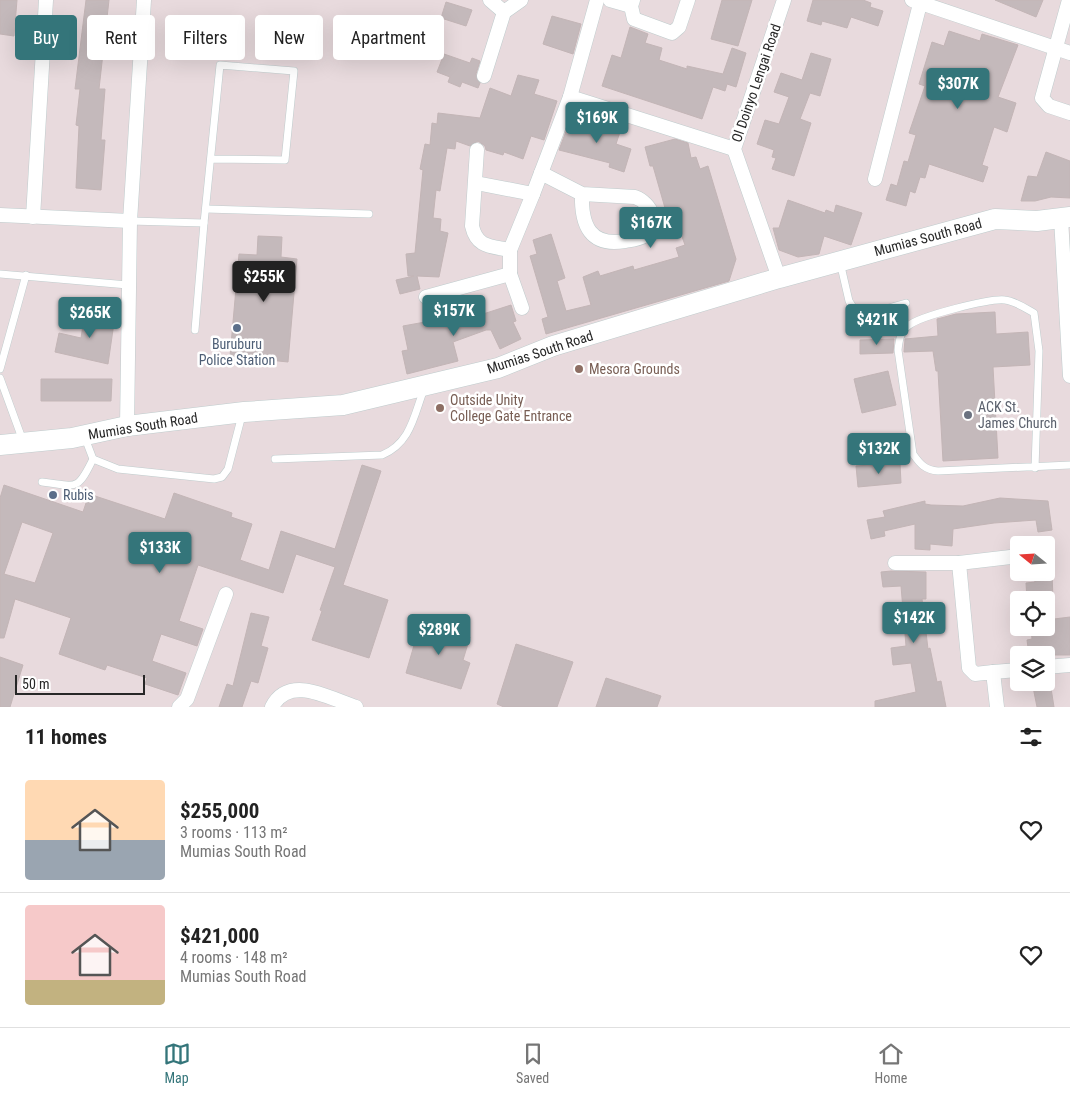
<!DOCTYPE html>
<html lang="en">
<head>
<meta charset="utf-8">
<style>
  :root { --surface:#fff; --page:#f2f2f2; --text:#222; --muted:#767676; --line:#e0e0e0; --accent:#34757a }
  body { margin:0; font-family:"Roboto Condensed",sans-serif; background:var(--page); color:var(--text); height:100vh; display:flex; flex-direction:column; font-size:19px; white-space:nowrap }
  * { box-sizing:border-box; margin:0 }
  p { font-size:16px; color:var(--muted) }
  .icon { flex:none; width:28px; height:28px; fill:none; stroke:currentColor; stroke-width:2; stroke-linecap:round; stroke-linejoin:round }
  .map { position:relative; height:707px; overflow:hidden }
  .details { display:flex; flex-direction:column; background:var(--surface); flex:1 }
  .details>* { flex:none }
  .banner { position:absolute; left:15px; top:15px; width:500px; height:45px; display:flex; gap:10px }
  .needle { width:32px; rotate:288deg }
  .buttons { position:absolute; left:1010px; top:536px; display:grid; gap:10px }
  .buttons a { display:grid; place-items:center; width:45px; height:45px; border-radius:5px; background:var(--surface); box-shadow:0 5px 20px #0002; font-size:25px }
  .scale { position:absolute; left:15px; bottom:12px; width:130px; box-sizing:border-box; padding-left:5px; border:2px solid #272727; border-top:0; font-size:14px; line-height:18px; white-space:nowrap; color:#272727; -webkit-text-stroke:4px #fff; paint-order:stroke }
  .price { position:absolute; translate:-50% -42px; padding:0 11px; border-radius:5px; background:var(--accent); color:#fff; font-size:16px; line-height:32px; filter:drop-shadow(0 1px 2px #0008) }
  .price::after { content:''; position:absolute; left:50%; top:30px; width:15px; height:11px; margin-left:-8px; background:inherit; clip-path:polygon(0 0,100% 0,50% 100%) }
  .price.selected { background:#222; color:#fff }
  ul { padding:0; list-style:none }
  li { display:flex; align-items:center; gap:15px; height:125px; padding:0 25px }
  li+li { border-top:1px solid var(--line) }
  li span { display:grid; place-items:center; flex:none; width:140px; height:100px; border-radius:5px; color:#555 }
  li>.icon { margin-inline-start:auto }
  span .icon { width:60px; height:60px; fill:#fffc; stroke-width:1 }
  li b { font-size:21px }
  h2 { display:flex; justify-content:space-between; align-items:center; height:60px; padding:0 25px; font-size:21px }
  .pill { padding:0 18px; border-radius:5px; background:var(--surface); box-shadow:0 5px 20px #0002; font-size:18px; line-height:45px }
  .pill.selected { background:var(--accent); color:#fff }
  .tab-bar { display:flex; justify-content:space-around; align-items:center; height:70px; border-top:1px solid var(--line); background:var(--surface); font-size:14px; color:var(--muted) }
  .tab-bar a { display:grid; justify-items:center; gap:2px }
  .tab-bar .selected { color:var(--accent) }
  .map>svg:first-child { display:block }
</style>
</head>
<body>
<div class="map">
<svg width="1070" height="707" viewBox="0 0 1070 707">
  <rect width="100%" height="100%" fill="#e8dadd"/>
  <g fill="#c4b9bb" stroke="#c3b5b6" fill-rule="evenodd">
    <path d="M 0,0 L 17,0 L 14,36 L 0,34 Z"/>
    <path d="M 86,0 L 109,0 L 99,89 L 105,89 L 101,140 L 105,140 L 101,190 L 76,188 L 79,126 L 76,125 L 80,89 L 75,89 Z"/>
    <path d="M 722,0 L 752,0 L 738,46 L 711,39 Z"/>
    <path d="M 813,0 L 863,0 L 871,3 L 870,7 L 883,11 L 878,26 L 851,17 L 847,28 L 822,21 L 821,25 L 807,21 Z"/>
    <path d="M 995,0 L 1043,0 L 1036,17 Z"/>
    <path d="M 446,2 L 472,10 L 466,26 L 441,18 Z"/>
    <path d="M 552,16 L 581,24 L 573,54 L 543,44 Z"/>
    <path d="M 630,27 L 648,34 L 645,43 L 662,48 L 659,60 L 687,69 L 687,66 L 723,74 L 732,48 L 746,53 L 736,87 L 727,84 L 725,91 L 713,87 L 702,119 L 602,86 L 612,55 L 621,58 Z"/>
    <path d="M 949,31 L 980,41 L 982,34 L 1018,45 L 998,97 L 1016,103 L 1007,132 L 994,127 L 982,165 L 988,167 L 983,182 L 929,164 L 925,178 L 920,177 L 915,193 L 910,191 L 906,206 L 886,200 L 891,184 L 897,186 L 904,161 L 908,162 L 916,135 L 909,133 L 925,86 L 919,84 L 932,42 L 944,46 Z"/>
    <path d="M 811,53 L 831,59 L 820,96 L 810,93 L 800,119 L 811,123 L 794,176 L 772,169 L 776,158 L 772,157 L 774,150 L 757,144 L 765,120 L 779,124 L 789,97 L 774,92 L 781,73 L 802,80 Z"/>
    <path d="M 444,54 L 470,63 L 472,58 L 480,61 L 476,74 L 480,83 L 478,88 L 462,82 L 460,87 L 448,82 L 450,77 L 437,72 Z"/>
    <path d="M 518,75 L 539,80 L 534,94 L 557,101 L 544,140 L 531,136 L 523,159 L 504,152 L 503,155 L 486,150 L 485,146 L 478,141 L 470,146 L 456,141 L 455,149 L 447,148 L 440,191 L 436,190 L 433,218 L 441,219 L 440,231 L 448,233 L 439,277 L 417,276 L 420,289 L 400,294 L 396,280 L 414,276 L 408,276 L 406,254 L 415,253 L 423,170 L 420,169 L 425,144 L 430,145 L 432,123 L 437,124 L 438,113 L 480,118 L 490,88 L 511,96 Z"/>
    <path d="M 590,119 L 621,129 L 616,144 L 631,149 L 624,172 L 609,167 L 610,163 L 559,150 L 568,126 L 587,131 Z"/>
    <path d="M 675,139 L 688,143 L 691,158 L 696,157 L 700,169 L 708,166 L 736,259 L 729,281 L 546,334 L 542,319 L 548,317 L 530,256 L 537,254 L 533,240 L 551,234 L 565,278 L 557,281 L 566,311 L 591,305 L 583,277 L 598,271 L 600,276 L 633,266 L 634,270 L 679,257 L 676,248 L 685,245 L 676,220 L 669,222 L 653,166 L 650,166 L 645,147 Z"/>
    <path d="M 1046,152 L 1070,161 L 1070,198 L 1051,197 L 1035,201 L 1021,201 L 1028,176 L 1037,177 Z"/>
    <path d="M 788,200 L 825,213 L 826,210 L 834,213 L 836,205 L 862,213 L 851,245 L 824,236 L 819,254 L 798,257 L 779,250 L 773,228 L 779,228 Z"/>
    <path d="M 258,236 L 282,237 L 281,257 L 297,259 L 288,362 L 230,356 L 239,254 L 257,255 Z"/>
    <path d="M 511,305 L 516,321 L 513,322 L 521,339 L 500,349 L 491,330 L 486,330 L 453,342 L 458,361 L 407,374 L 402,351 L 408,350 L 403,326 L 447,318 L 448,321 L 478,311 L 480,315 Z"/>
    <path d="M 85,312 L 115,316 L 108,364 L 55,352 L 59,333 L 81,338 Z"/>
    <path d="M 995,312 L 996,334 L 1028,332 L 1030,365 L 993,367 L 998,458 L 943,461 L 938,371 L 936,371 L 933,351 L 904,352 L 905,339 L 938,336 L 937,319 L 941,318 L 956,314 Z"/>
    <path d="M 894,339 L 893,353 L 860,354 L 860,340 Z"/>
    <path d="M 888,371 L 896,405 L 862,413 L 854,379 Z"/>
    <path d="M 41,379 L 112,379 L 111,401 L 41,401 Z"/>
    <path d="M 900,463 L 901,483 L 858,487 L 856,466 Z"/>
    <path d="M 362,465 L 381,471 L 343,585 L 388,600 L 369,658 L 312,640 L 322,611 L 320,610 L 335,567 L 296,554 L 283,593 L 198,565 L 179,621 L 203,629 L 197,646 L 161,634 L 152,661 L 186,673 L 178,695 L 145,684 L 147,678 L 107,665 L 105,670 L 59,654 L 71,618 L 15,599 L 4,638 L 0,638 L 0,498 L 4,485 L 83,512 L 89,494 L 165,519 L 174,493 L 232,513 L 231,517 L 252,524 L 240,560 L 269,570 L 281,531 L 335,549 ZM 22,522 L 53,533 L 35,583 L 4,574 Z"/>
    <path d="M 1000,498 L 1048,501 L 1052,530 L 1038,532 L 1036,520 L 994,523 L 953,529 L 952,546 L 930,544 L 930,550 L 915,549 L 915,524 L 884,531 L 885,536 L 871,539 L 867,520 L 885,517 L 883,511 L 925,501 L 925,504 L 931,505 L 963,506 Z"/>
    <path d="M 891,571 L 926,572 L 926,599 L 922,599 L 928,649 L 930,648 L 937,682 L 941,681 L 946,707 L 875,707 L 875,701 L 916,692 L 911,663 L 893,665 L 891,648 L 906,646 L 901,586 L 883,587 L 881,572 Z"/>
    <path d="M 1034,572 L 1052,572 L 1053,600 L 1027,600 L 1026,583 L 1035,582 Z"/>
    <path d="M 251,613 L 269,617 L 261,646 L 268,648 L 258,683 L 251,681 L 242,707 L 219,707 L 227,684 L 233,686 Z"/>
    <path d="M 1070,617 L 1070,655 L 1029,655 L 1027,640 L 1032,639 L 1031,628 L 1046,628 L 1046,620 Z"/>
    <path d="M 421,621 L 470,637 L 463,660 L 470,663 L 461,689 L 406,673 Z"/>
    <path d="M 516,644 L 573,662 L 557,707 L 504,707 L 497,704 Z"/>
    <path d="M 0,657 L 23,665 L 10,707 L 0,707 Z"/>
    <path d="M 606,678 L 661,696 L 657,707 L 596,707 Z"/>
    <path d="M 1032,682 L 1050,682 L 1054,707 L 1037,707 Z"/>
  </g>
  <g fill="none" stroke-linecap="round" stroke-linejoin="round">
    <g stroke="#bfcccd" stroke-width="8">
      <g id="service">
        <path d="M 206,209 L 369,214"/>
        <path d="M 130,221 L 204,223 L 220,65 L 294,71 L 285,160 L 211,159"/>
        <path d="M 840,262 L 849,301 L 856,312 L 867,314 L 906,303"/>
        <path d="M 0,274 L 128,285"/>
        <path d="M 195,330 L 204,223"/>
        <path d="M 0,369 L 26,275"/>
        <path d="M 0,378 L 23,441"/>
        <path d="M 85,438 L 93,459 L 118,469 L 214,479 L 222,477 L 228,469 L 242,415"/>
        <path d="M 275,459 L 382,455 C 411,443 414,415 424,389"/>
        <path d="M 1035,468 L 1039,351 L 1034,313 C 1025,308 1015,301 1005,300 C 991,298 919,316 908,326 C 900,332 899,341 898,350 L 913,454 C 920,464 925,470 938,471 L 1070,465"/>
        <path d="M 42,482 C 77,486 77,492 93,459"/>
      </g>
    </g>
    <g stroke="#bfcccd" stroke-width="15">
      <g id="minor">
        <path d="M 490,0 L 504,12"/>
        <path d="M 610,0 L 631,6"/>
        <path d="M 633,0 L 631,6 L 634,19 L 672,33 L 679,27 L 688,0"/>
        <path d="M 912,0 L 1070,53"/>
        <path d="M 1069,0 L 1042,98 L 1049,106 L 1070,113"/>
        <path d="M 484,76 L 504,12 L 521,0"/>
        <path d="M 570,97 L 597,0"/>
        <path d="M 477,150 L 472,226 C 477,248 491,246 510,250"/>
        <path d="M 541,173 L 582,194 L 635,197 C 651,203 662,225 644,236 C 639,239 631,240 625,241 C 590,247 581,225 582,194"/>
        <path d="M 875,179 L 921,0"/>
        <path d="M 476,183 L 533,194 L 570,97 L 734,149"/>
        <path d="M 0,215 L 130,221"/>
        <path d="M 33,217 L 46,0"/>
        <path d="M 1061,218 L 1070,376"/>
        <path d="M 779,278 L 734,149 L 784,0"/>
        <path d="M 426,297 L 510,274"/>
        <path d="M 522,308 L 510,274 L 510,250 L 533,194"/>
        <path d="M 127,426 L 130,221 L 144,0"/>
        <path d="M 895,563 L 959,563"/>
        <path d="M 1046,667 L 1070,665"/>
        <path d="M 993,672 L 1019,670"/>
        <path d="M 179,707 L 187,699 L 226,594"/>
        <path d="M 272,707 C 289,674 329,698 356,707"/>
        <path d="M 997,707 L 993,672 L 975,674 L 969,668 L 959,563 L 1019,556"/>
      </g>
    </g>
    <g stroke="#bfcccd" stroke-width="21">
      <path id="secondary" d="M 0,445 L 72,438 L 127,426 L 244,412 L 343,405 L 498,368 L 553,346 L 779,278 L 995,219 L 1037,221 L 1070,217"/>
    </g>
    <use href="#service" stroke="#fff" stroke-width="7"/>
    <use href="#minor" stroke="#fff" stroke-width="14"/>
    <use href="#secondary" stroke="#fff" stroke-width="20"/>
  </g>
  <g fill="#5c6f8a" stroke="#fff" stroke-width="2">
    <circle cx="237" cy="328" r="5"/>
    <circle cx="53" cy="495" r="5"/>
  </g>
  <g fill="#8d6e63" stroke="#fff" stroke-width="2">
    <circle cx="579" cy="369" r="5"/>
    <circle cx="440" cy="408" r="5"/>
  </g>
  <circle fill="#6b7280" stroke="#fff" stroke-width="2" cx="968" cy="415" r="5"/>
  <g text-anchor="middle" stroke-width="5" stroke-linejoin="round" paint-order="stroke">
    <g font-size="14" fill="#272727" stroke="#fff">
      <text transform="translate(756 83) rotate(-71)" y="5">Ol Doinyo Lengai Road</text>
      <text transform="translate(928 237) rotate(-15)" y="5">Mumias South Road</text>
      <text transform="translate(540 352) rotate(-18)" y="5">Mumias South Road</text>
      <text transform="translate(143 426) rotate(-9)" y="5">Mumias South Road</text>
    </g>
    <g font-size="14" fill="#4e5e75" stroke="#fff">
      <text x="237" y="349">Buruburu<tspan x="237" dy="16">Police Station</tspan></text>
      <text x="63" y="500" text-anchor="start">Rubis</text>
    </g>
    <g font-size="14" fill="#785e54" stroke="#fff" text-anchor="start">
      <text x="589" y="374">Mesora Grounds</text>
      <text x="450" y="405">Outside Unity<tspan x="450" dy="16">College Gate Entrance</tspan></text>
    </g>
    <g font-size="14" fill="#5b616d" stroke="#fff" text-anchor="start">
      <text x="978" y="412">ACK St.<tspan x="978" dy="16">James Church</tspan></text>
    </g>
  </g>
</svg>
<div class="buttons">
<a><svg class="needle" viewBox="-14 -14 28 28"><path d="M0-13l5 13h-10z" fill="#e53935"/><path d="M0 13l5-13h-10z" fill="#767676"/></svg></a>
<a><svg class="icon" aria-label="locate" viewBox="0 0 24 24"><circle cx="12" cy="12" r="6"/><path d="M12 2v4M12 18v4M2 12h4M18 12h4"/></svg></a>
<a><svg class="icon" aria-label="layers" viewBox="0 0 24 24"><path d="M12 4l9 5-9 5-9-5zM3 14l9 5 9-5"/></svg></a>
</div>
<div class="scale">50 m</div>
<b class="price" style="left:958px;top:110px">$307K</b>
<b class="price" style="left:597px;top:144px">$169K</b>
<b class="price" style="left:651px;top:249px">$167K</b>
<b class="price selected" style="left:264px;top:303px">$255K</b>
<b class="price" style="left:454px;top:337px">$157K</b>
<b class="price" style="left:90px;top:339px">$265K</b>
<b class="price" style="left:877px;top:346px">$421K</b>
<b class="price" style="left:879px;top:475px">$132K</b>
<b class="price" style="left:160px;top:574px">$133K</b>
<b class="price" style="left:914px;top:644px">$142K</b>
<b class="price" style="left:439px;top:656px">$289K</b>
<div class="banner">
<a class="pill selected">Buy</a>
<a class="pill">Rent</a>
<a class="pill">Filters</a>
<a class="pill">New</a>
<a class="pill">Apartment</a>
</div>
</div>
<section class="details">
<h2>11 homes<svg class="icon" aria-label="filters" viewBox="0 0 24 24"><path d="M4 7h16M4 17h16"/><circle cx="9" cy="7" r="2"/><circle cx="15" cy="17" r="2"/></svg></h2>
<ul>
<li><span style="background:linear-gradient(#ffd9b3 60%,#9aa5b1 0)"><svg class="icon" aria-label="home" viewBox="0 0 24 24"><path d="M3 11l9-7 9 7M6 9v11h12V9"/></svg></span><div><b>$255,000</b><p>3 rooms · 113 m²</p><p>Mumias South Road</p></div><svg class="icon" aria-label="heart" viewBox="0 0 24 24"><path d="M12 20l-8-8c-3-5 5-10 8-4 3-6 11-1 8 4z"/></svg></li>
<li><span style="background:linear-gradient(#f6c9c9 75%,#c2b280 0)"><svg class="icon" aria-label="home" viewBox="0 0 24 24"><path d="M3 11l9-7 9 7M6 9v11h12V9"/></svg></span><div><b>$421,000</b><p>4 rooms · 148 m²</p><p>Mumias South Road</p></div><svg class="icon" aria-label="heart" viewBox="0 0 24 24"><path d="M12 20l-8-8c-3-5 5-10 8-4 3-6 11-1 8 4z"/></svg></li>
</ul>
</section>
<nav class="tab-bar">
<a class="selected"><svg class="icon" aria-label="map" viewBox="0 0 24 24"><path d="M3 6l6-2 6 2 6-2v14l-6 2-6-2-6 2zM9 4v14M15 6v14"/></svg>Map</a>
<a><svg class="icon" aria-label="saved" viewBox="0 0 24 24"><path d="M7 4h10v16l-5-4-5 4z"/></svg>Saved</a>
<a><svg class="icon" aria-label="home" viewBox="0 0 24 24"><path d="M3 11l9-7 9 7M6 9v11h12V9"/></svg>Home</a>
</nav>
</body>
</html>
